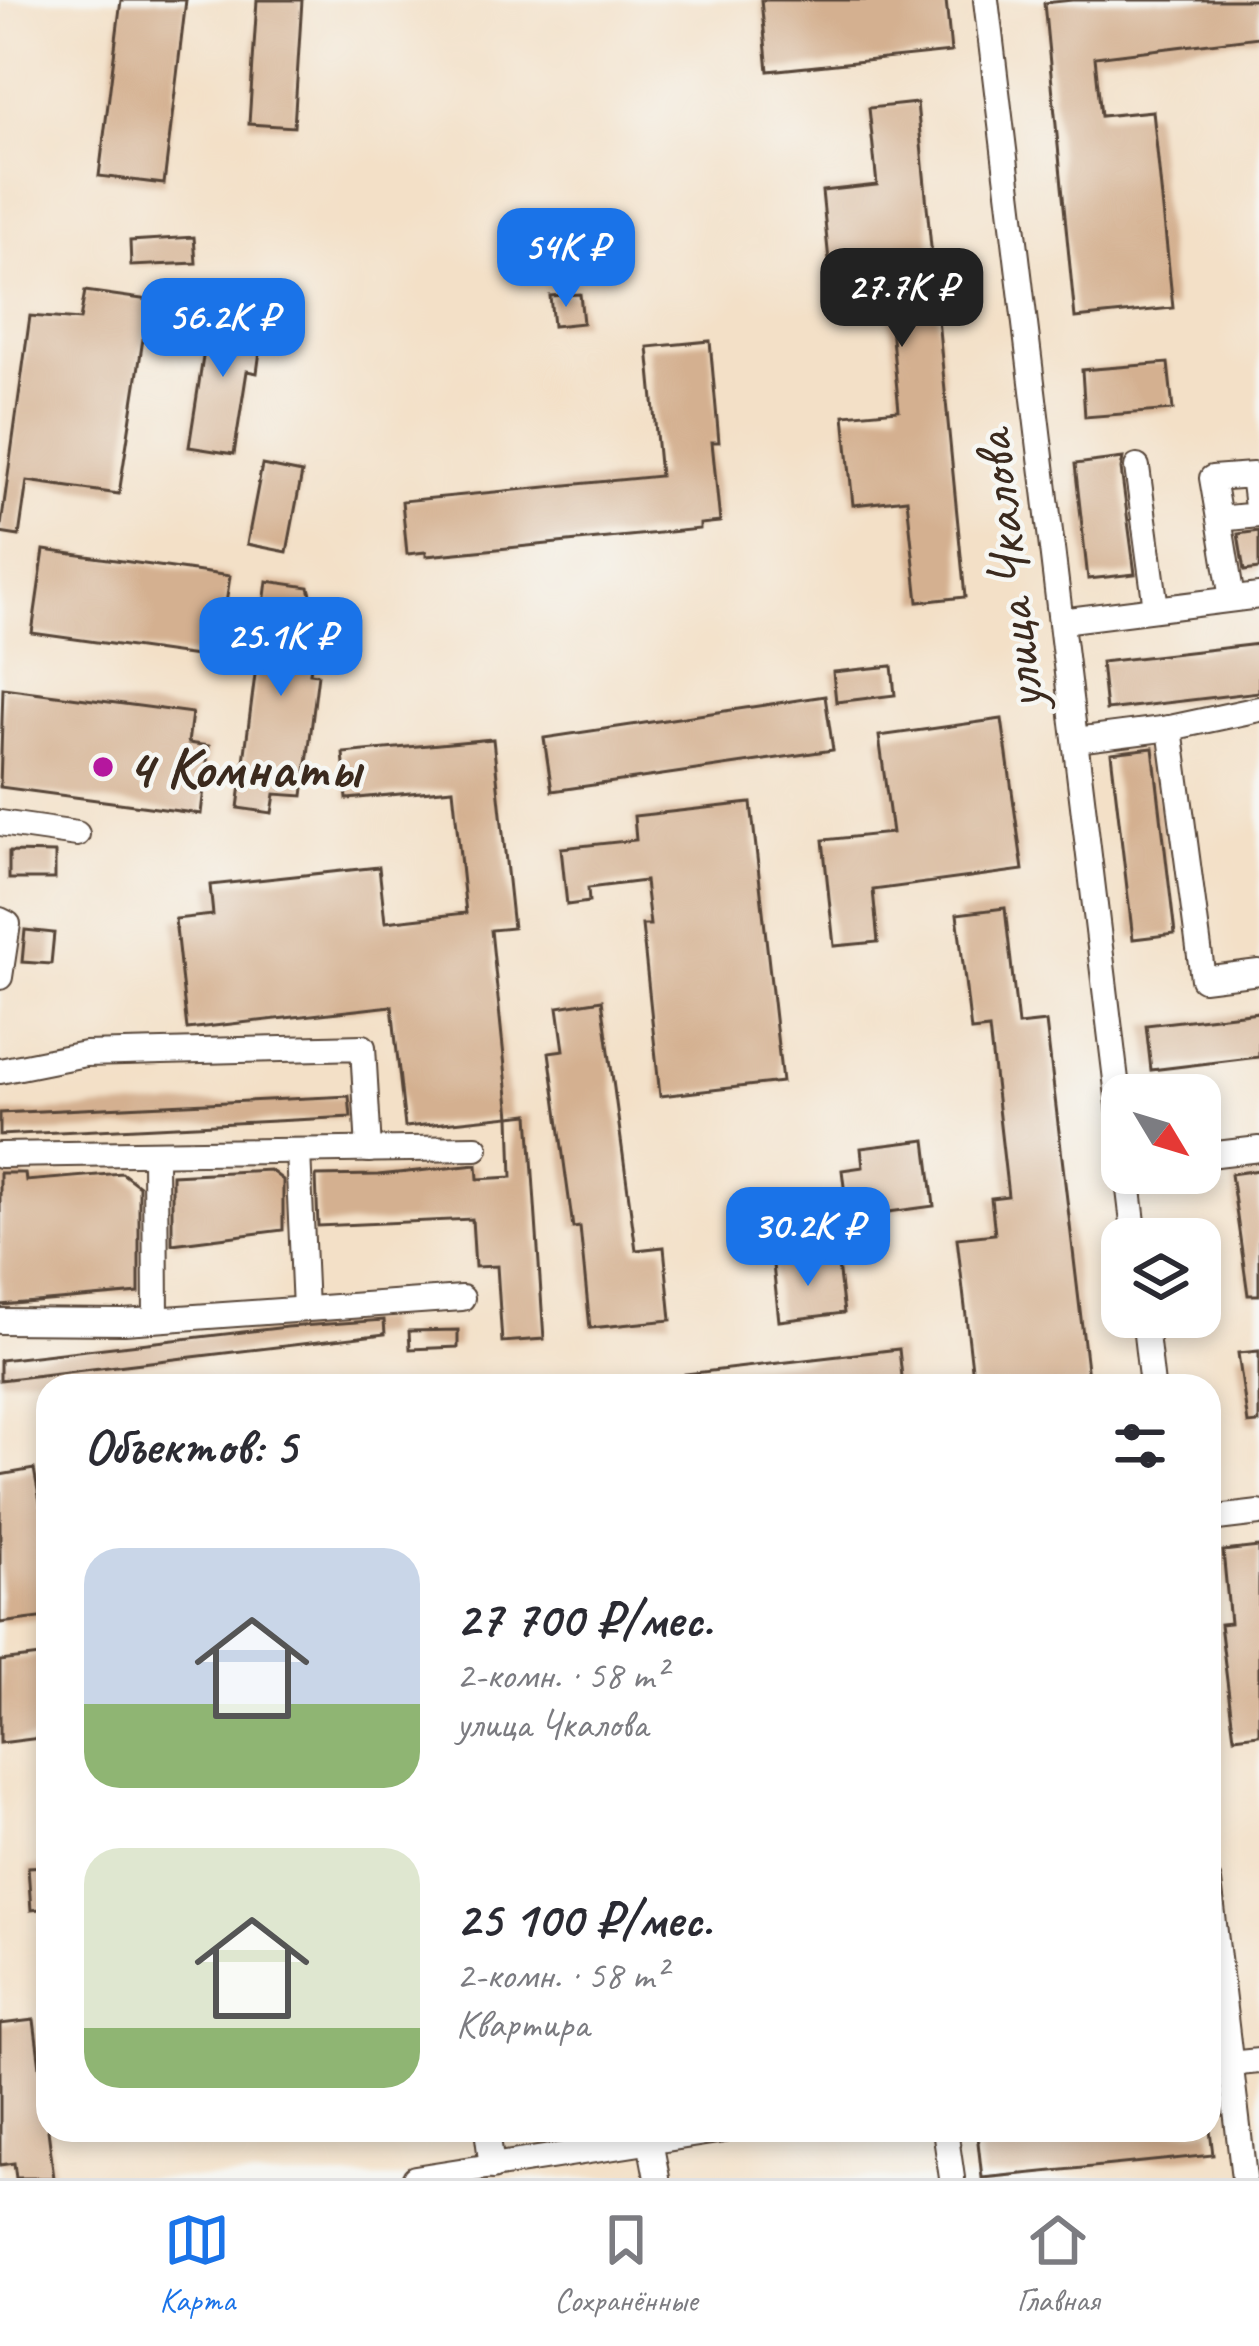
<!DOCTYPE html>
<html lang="ru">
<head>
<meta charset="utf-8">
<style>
  :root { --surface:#fff; --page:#f2f2f3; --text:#2b2b33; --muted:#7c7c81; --line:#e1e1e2; --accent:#1a73e8 }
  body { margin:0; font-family:Caveat,sans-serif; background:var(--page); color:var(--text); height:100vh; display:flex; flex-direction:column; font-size:45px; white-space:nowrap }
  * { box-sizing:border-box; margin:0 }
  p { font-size:39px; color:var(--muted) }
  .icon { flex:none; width:66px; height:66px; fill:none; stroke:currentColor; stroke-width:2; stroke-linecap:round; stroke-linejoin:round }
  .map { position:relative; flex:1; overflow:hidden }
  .drawer { position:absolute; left:36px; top:1374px; width:1185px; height:768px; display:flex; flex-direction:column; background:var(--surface); border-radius:36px; box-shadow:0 6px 18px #0003 }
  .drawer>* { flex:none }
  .needle { width:78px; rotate:128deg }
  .controls { position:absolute; left:1101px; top:1074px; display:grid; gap:24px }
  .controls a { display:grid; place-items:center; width:120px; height:120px; border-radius:24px; background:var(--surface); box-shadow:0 6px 18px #0003; font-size:60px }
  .price { position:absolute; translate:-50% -102px; padding:0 27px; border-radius:24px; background:var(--accent); color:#fff; font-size:39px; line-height:78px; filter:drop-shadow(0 3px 6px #0008) }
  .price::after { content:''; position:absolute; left:50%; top:72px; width:36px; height:27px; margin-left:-18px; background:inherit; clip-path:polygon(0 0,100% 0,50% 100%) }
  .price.current { background:#222; color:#fff }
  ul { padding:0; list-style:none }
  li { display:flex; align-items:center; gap:36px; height:300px; padding:0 48px }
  li span { display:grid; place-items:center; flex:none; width:336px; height:240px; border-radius:36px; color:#555 }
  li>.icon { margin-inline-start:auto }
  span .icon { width:144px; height:144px; fill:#fffc; stroke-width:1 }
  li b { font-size:51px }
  h2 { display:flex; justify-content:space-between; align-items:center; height:144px; padding:0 48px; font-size:51px }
  .tabs { display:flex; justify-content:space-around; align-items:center; height:168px; border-top:3px solid var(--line); background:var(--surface); font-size:33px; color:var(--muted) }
  .tabs a { display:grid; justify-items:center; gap:6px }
  .tabs .current { color:var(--accent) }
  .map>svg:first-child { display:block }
</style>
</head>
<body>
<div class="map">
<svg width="1259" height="2178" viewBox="0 0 1259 2178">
  <rect width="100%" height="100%" fill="#f6f6f2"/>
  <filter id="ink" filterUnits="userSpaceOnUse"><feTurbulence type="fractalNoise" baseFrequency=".00833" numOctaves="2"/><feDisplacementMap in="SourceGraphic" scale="24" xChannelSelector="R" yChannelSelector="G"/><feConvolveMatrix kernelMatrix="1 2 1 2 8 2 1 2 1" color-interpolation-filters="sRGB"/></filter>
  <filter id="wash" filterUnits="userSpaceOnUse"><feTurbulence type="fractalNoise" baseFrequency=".004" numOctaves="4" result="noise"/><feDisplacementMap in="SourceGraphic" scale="48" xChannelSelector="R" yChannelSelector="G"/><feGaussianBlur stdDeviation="2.7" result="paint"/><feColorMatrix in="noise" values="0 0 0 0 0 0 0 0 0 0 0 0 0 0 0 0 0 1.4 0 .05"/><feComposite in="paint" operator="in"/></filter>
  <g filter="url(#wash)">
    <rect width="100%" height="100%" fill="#f3e0c7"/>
    <g id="blocks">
      <g fill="#d4b090">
        <path d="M 121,0 L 186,0 L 164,184 L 99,176 Z"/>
        <path d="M 257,0 L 302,0 L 294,127 L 249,124 Z"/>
        <path d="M 761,0 L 946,0 L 951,52 L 768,71 Z"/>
        <path d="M 1072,0 L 1259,0 L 1259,37 L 1095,57 L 1101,116 L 1153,111 L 1173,308 L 1075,318 L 1044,3 Z"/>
        <path d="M 917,103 L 965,597 L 918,602 L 907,499 L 853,505 L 844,415 L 899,410 L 886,276 L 831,281 L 822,191 L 877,185 L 869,108 Z"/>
        <path d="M 194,237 L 196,263 L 131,266 L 130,241 Z"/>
        <path d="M 85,291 L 149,300 L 119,494 L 27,481 L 19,536 L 0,533 L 30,316 L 80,320 Z"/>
        <path d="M 580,294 L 583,323 L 553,326 L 550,296 Z"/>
        <path d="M 211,306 L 255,313 L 250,349 L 260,351 L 257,373 L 247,371 L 234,454 L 189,447 Z"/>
        <path d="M 710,341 L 719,442 L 712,442 L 720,522 L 700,524 L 700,529 L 588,540 L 426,556 L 426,552 L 407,554 L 402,501 L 660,476 L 648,347 Z"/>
        <path d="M 1168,363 L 1173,410 L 1085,417 L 1082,370 Z"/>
        <path d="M 1123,458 L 1121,469 L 1135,574 L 1088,579 L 1075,464 Z"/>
        <path d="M 262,465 L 302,473 L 287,552 L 247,544 Z"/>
        <path d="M 1259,531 L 1259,569 L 1244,571 L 1238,534 Z"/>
        <path d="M 44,550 L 230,576 L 218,659 L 32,633 Z"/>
        <path d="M 267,581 L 309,587 L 317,617 L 310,673 L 318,674 L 303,796 L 275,794 L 272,813 L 238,808 Z"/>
        <path d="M 1259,644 L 1259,692 L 1106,710 L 1101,662 Z"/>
        <path d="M 892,666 L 895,695 L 836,702 L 833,672 Z"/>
        <path d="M 3,688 L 192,713 L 188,743 L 209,746 L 201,814 L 0,787 Z"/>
        <path d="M 825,696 L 833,750 L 552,791 L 544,738 Z"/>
        <path d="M 1002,719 L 1023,870 L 873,890 L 878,942 L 834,946 L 823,840 L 892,833 L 879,736 Z"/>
        <path d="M 493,739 L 513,928 L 491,930 L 510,1116 L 405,1127 L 392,1006 L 187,1029 L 175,919 L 213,915 L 210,885 L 379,867 L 385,922 L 466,913 L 453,789 L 347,799 L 343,753 Z"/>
        <path d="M 1153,748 L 1175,934 L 1133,939 L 1111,753 Z"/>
        <path d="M 751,803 L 782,1082 L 660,1096 L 642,925 L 650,925 L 645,881 L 588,888 L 589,902 L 567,905 L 561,848 L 636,840 L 634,816 Z"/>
        <path d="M 9,852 L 55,853 L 55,879 L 9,879 Z"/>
        <path d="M 1005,908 L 1018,1025 L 1046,1022 L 1089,1386 L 974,1386 L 957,1238 L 995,1234 L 991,1198 L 1008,1196 L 989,1029 L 971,1031 L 957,914 Z"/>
        <path d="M 25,930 L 54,933 L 51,964 L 22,962 Z"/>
        <path d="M 602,1000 L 636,1250 L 664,1247 L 671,1320 L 590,1328 L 580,1227 L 573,1228 L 549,1052 L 564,1050 L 558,1007 Z"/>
        <path d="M 1259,1012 L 1259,1057 L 1151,1070 L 1146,1025 Z"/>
        <path d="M 349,1096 L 351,1117 L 0,1135 L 0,1113 Z"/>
        <path d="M 529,1114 L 544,1339 L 502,1342 L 497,1266 L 475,1267 L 472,1219 L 318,1226 L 316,1176 L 378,1175 L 477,1165 L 478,1179 L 512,1177 L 510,1116 Z"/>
        <path d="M 926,1140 L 934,1206 L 873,1214 L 875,1232 L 850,1235 L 842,1170 L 863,1167 L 861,1148 Z"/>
        <path d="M 270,1170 L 283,1180 L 283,1230 L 172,1244 L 172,1175 Z"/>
        <path d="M 1259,1170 L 1259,1295 L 1248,1295 L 1231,1174 Z"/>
        <path d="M 0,1173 L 25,1173 L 26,1181 L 122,1173 L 139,1186 L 139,1293 L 0,1305 Z"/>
        <path d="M 837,1257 L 844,1313 L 779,1321 L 773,1265 Z"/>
        <path d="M 384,1320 L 385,1334 L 0,1380 L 0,1360 L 287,1327 Z"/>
        <path d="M 458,1330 L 458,1347 L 410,1349 L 409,1331 Z"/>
        <path d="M 899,1349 L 903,1386 L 686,1386 L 685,1374 Z"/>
        <path d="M 1259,1351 L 1259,1423 L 1248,1424 L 1238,1353 Z"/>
        <path d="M 34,1469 L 48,1545 L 48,1617 L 0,1623 L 0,1475 Z"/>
        <path d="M 1259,1547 L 1259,1734 L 1234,1737 L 1220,1624 L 1230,1623 L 1223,1551 Z"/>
        <path d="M 48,1655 L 48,1737 L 0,1743 L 0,1661 Z"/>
        <path d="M 48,1866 L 48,1908 L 31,1910 L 28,1867 Z"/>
        <path d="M 34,2020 L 48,2130 L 54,2178 L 16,2178 L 14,2163 L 0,2165 L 0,2024 Z"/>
        <path d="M 1008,2130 L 1210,2130 L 1213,2155 L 982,2178 L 977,2133 Z"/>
      </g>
    </g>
  </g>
  <g filter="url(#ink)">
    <use href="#blocks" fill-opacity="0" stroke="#574537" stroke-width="3"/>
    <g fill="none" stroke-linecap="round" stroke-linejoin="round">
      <g stroke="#574537" stroke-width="28">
        <g id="minor">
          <path d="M 986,0 L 1122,1130"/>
          <path d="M 1137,467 L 1156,608"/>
          <path d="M 1219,519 L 1212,478 L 1253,475 L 1258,515 L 1219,519 L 1232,599"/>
          <path d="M 1061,621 L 1259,596"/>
          <path d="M 1170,728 L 1203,979 L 1259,972"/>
          <path d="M 1076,740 L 1170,728 L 1259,709"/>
          <path d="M 0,823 L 77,834"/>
          <path d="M 0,920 L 8,924 L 0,977"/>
          <path d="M 0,1071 L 85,1054 L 363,1047 L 369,1150"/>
          <path d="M 298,1151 L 305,1309"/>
          <path d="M 155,1153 L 156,1319"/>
          <path d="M 0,1155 L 476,1148"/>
          <path d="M 1200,1156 L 1259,1149"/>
          <path d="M 1127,1173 L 1135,1239"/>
          <path d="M 1144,1317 L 1152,1386"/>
          <path d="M 0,1321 L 124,1322 L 462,1298"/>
          <path d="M 1209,1519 L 1259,1513"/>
          <path d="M 1209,1882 L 1244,2178"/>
          <path d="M 1209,2066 L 1259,2061"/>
          <path d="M 487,2130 L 492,2167"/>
          <path d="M 945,2130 L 952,2178"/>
          <path d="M 650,2141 L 657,2178"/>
          <path d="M 415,2178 L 724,2130"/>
        </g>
      </g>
      <use href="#minor" stroke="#fff" stroke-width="24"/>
    </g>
  </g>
  <circle fill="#b5179e" stroke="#f6f6f2" stroke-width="4.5" cx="103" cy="767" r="12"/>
  <g text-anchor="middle" stroke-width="9" stroke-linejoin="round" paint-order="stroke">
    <g font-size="57" fill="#3b2a1e" stroke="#f6f6f2">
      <text transform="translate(1007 571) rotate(-97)" y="20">улица Чкалова</text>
    </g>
    <g font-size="57" font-weight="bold" fill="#3b2a1e" stroke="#f6f6f2" text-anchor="start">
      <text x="127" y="787">4 Комнаты</text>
    </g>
  </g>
</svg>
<div class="controls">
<a><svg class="needle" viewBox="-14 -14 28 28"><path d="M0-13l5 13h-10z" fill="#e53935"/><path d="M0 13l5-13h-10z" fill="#7c7c81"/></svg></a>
<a><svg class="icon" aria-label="layers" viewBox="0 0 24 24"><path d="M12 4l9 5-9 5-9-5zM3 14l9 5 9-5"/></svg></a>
</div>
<b class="price" style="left:566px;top:310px">54K ₽</b>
<b class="price current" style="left:902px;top:350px">27.7K ₽</b>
<b class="price" style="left:223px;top:380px">56.2K ₽</b>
<b class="price" style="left:281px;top:699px">25.1K ₽</b>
<b class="price" style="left:808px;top:1289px">30.2K ₽</b>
<section class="drawer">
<h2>Объектов: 5<svg class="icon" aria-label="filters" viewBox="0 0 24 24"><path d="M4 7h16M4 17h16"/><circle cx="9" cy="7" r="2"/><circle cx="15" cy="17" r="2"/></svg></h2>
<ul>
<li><span style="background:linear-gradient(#c9d6e8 65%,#8fb573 0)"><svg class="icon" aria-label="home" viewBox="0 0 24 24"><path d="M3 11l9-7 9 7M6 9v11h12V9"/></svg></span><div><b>27 700 ₽/мес.</b><p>2-комн. · 58 m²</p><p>улица Чкалова</p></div></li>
<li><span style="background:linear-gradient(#dfe7d0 75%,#8fb573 0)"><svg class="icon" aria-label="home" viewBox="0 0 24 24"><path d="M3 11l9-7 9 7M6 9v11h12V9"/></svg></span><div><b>25 100 ₽/мес.</b><p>2-комн. · 58 m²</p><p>Квартира</p></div></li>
</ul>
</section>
</div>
<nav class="tabs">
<a class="current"><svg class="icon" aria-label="map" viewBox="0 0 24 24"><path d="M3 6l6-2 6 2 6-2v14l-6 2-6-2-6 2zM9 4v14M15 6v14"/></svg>Карта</a>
<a><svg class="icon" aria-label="saved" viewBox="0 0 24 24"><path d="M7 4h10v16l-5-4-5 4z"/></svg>Сохранённые</a>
<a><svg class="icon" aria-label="home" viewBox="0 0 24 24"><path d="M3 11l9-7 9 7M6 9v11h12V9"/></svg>Главная</a>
</nav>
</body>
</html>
